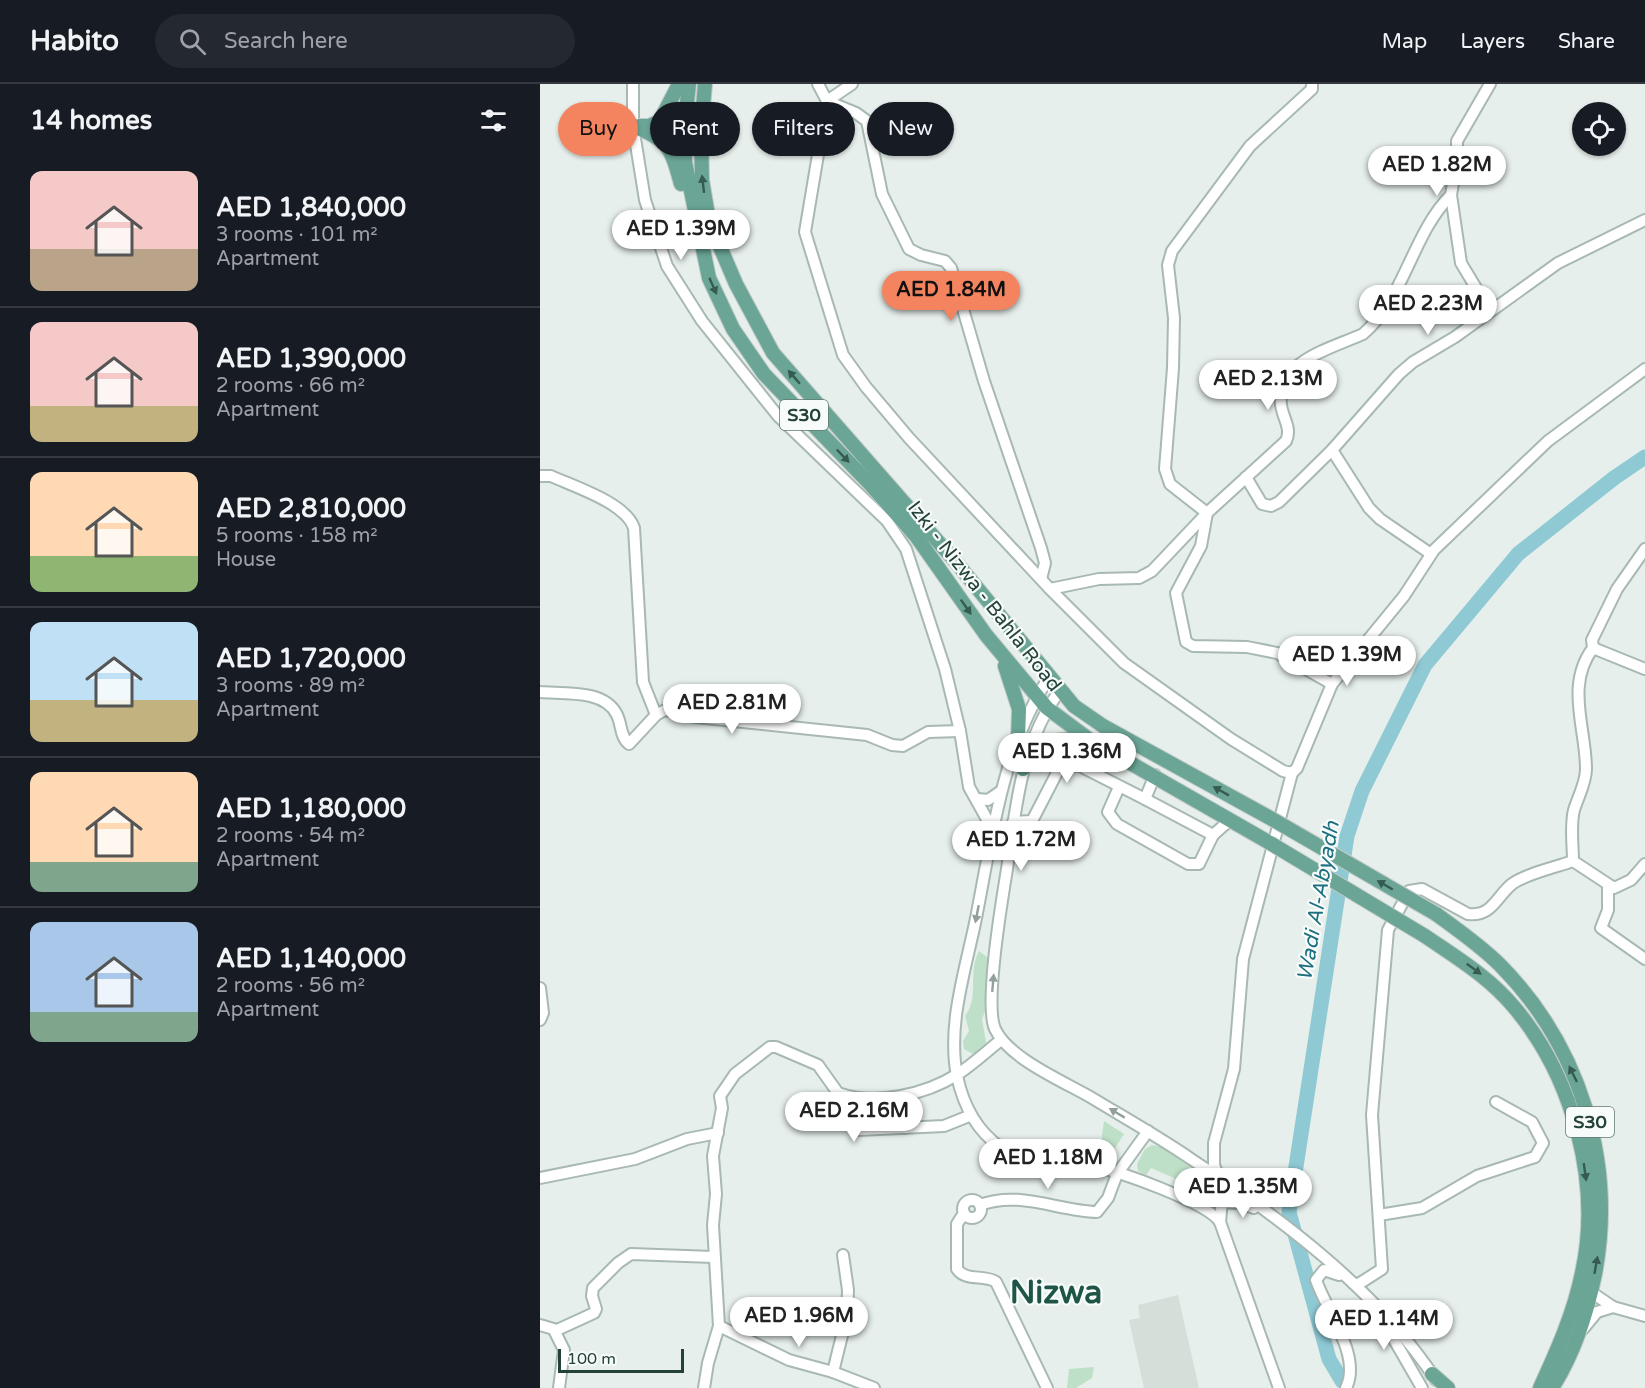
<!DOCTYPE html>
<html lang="en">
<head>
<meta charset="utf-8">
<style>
  :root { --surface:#171b24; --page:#242831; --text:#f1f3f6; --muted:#9ea1a6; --line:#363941; --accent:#f4845f }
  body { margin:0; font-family:"Varela Round",sans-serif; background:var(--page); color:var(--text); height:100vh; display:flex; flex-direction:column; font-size:22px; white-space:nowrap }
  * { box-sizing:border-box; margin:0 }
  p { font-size:20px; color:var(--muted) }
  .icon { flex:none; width:33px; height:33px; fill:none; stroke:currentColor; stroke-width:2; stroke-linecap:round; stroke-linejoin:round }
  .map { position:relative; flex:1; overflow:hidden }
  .drawer { display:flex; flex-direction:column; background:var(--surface); width:540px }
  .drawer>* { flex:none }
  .banner { position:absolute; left:18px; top:18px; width:570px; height:54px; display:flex; gap:12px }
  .buttons { position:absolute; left:1032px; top:18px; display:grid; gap:12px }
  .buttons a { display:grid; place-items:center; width:54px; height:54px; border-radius:50%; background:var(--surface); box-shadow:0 2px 4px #0004; font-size:30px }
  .scale { position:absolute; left:18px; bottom:15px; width:126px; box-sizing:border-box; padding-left:6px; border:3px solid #24423a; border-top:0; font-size:16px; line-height:21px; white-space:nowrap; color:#24423a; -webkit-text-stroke:4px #f7fbf9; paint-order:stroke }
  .price { position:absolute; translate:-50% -51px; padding:0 14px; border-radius:21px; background:#fff; color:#222; font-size:20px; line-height:39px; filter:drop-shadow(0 2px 3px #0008) }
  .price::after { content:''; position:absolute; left:50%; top:36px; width:18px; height:14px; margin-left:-9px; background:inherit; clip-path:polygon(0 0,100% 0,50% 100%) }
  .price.selected { background:var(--accent); color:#111 }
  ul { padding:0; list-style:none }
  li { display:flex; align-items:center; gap:18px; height:150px; padding:0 30px }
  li+li { border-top:2px solid var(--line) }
  li span { display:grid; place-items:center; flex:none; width:168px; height:120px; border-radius:12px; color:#555 }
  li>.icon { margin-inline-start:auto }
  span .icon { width:72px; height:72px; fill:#fffc; stroke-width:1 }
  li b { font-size:26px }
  h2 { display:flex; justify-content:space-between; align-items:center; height:72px; padding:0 30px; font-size:26px }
  .chip { padding:0 21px; border-radius:27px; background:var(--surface); box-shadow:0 2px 4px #0004; font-size:21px; line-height:54px }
  .chip.selected { background:var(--accent); color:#111 }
  header { display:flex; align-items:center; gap:36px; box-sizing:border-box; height:84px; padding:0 30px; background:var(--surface); border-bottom:2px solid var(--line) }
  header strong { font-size:28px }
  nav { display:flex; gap:33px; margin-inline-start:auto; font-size:21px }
  .search { width:420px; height:54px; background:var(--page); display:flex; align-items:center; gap:15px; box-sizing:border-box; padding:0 21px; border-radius:33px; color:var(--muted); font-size:22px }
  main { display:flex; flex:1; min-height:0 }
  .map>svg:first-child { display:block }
</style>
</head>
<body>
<header>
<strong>Habito</strong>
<div class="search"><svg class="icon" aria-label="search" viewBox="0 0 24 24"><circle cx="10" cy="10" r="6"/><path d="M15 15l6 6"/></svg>Search here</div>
<nav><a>Map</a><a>Layers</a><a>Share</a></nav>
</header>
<main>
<section class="drawer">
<h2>14 homes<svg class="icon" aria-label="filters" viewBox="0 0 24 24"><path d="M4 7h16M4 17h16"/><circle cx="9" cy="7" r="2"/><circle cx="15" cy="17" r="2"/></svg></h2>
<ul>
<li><span style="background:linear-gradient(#f6c9c9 65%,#b9a48a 0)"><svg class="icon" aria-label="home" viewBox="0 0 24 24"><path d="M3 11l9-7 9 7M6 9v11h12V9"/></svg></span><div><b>AED 1,840,000</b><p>3 rooms · 101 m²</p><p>Apartment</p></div></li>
<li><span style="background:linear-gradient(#f6c9c9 70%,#c2b280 0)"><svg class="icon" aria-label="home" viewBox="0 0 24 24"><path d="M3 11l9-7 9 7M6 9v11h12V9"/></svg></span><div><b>AED 1,390,000</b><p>2 rooms · 66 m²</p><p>Apartment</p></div></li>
<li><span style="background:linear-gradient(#ffd9b3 70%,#8fb573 0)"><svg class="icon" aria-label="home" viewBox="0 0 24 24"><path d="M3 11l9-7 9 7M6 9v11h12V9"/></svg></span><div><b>AED 2,810,000</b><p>5 rooms · 158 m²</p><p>House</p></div></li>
<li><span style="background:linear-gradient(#bfe0f5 65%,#c2b280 0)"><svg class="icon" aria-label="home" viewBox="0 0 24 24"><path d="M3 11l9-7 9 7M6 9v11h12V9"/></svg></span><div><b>AED 1,720,000</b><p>3 rooms · 89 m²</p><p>Apartment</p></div></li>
<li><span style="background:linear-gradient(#ffd9b3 75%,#7fa58c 0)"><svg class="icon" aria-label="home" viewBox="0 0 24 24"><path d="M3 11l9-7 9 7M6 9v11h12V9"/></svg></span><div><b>AED 1,180,000</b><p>2 rooms · 54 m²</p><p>Apartment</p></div></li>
<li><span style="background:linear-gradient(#a9c7e8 75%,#7fa58c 0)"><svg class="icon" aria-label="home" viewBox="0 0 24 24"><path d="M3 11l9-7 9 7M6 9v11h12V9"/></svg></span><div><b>AED 1,140,000</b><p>2 rooms · 56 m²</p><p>Apartment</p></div></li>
</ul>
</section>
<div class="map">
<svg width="1105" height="1304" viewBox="0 0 1105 1304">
  <rect width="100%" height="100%" fill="#e6efeb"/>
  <path fill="#d4dfda" d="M 638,1211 L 659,1304 L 604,1304 L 589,1236 L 600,1234 L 598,1221 Z"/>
  <g fill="#bfe0c8">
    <path d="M 439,867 L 451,876 L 446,925 L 442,935 L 446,958 L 442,966 L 433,970 L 424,965 L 423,957 L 429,947 L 425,932 C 440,912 427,890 439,867 Z"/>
    <path d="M 564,1037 L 584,1050 L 570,1072 L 560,1066 Z"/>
    <path d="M 612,1061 L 621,1063 L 676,1101 L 674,1111 L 660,1114 L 645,1107 L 648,1100 L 611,1084 L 606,1091 L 598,1087 L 597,1080 L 605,1065 Z"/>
    <path d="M 554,1283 L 552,1294 L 536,1304 L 527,1304 L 529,1285 Z"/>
  </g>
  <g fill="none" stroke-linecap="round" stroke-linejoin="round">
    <path stroke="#8ec9d4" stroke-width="15" d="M 802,1297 L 789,1275 L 749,1128 L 807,752 L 822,707 L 885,581 L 978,470 L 1074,394 L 1105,373"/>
    <g stroke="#a8b8b2" stroke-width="14">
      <g id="minor">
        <path d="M 93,0 L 93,42 L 105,116 L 127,182 L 162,237 L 238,332 L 347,437 L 366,465 L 405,585 L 420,647 L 429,703 L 453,746"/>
        <path d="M 278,0 L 287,17 L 316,29 L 327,37 L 342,110 L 369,165 L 381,171 L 405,177 L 411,184 L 444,297 L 501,464 L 505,479 L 501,495"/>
        <path d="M 312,0 L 287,17 L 265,148 L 303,271 L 326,303 L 369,354 L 510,505 L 584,579 L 691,655 L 743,687 L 752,689 L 757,684 L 792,600 L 864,512 L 894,466 L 1008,357 L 1105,285"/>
        <path d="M 772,0 L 772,5 L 710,62 L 632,167 L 628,181 L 634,234 L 633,284 L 625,385 L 630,400 L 667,429 L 661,462 L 636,509 L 646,558 L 653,562 L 707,563 L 737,569 L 792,600"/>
        <path d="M 950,0 L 917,57 L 917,76 L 911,111 L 921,179 L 950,227"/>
        <path d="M 792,366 L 829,424 L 840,435 L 891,470"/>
        <path d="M 0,392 L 11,392 C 35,403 86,419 94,444 L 103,598 L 116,631"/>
        <path d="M 706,393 L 722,420 L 731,422 L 739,418 L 792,366 L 859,290 L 873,278 L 915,253 L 1018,179 L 1105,136"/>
        <path d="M 510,505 L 559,495 L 599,494 L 612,487 L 667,429 L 746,357 C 752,344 743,335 741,321 C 736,277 790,265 823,250 C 865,214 872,150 911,111"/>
        <path d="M 1053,564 L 1105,585"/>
        <path d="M 509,593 C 461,667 452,755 435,839 C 425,887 407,942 417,992 C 423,1020 436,1046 460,1063 C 485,1080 524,1077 553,1082 C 577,1086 668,1119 680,1138"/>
        <path d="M 520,606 C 481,660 476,721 467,785 C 462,816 444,920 455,945 C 469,975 525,998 552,1014 C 585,1034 619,1053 651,1075 C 741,1134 836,1205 896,1296"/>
        <path d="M 0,608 C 23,610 65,605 77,631 C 82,641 80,653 89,660 L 116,631 L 125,626 L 155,633 L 327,651 L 352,661 L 363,662 L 388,648 L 420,647"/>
        <path d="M 615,691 L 605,715 L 673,751 L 690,736"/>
        <path d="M 579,703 L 568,728 L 577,740 L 648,780 L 659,780 L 673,751"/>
        <path d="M 438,715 L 448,716 L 461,707"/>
        <path d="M 473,738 L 492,737 L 521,681 L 540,682 L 605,715"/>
        <path d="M 1033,777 C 1033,761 1030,741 1034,726 C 1038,713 1046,699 1046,685 C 1046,644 1025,601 1053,564 L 1052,556 L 1077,505 L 1105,465"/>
        <path d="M 1068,802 L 1068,826 L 1061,844 L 1105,875"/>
        <path d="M 0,904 L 3,929 L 0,936"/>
        <path d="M 364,1012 L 365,1044"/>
        <path d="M 319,1014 L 318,1046 L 404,1042 L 429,1032"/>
        <path d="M 0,1094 L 95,1075 L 147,1055 L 178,1049"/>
        <circle cx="432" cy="1125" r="9"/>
        <path d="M 652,1117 L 699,1119 L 714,1124"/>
        <path d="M 440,1121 C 479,1106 518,1127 557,1128 L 568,1114 L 577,1090 L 608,1047"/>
        <path d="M 424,1129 L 417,1140 L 417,1185 C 426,1198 444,1190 456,1198 L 507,1304"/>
        <path d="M 839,1131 L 882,1124 L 937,1092 L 995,1073 L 1003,1059 L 992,1038 L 956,1018"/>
        <path d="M 799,1191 L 784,1186 L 776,1196 C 786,1226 822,1272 806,1304"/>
        <path d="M 813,1199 L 817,1201 L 842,1185 L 832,1031 L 848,846 L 869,807 L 882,805 L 928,830 C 952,833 956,813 972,800 C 985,790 1017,783 1033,777 L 1074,804 L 1091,796 L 1105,780"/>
        <path d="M 1051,1208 L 1073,1223 L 1105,1232"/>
        <path d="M 841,1233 L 882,1304"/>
        <path d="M 0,1241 L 17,1246 L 54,1229 L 56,1225 L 52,1212 L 53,1204 L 78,1179 L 91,1170 L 173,1173"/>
        <path d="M 179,1242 L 249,1276 L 293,1288 L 334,1304"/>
        <path d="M 1043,1245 L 1057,1228 L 1073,1223"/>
        <path d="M 14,1246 L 24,1266 L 19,1304"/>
        <path d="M 293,1288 L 307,1231 L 308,1206 L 303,1171"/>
        <path d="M 164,1304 L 168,1279 L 179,1242 L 173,1141 L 176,1110 L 173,1072 L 182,1024 L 180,1012 L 195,990 L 230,963 L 236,963 L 278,981 L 298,1009 C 335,1022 385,1011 418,990 C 433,980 447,967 461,956"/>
        <path d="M 739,1304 L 680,1138 L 683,1105 L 674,1081 L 674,1059 L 694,985 L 703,875 L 752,689"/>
      </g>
    </g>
    <g stroke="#c2cac8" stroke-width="16">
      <g id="major">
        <path d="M 149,0 L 144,46 L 145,78 L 169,194 L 193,245 L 224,290 L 331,401 L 376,452 L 446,551 L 507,624 L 550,656 L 730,759"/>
        <path d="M 165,0 L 161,47 L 162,96 L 169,137 L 196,200 L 233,269 L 415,477 L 534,622 L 563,642 L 732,735"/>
        <path d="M 93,42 C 129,56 131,64 141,100"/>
        <path d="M 99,42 L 109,42 L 120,37 L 139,0"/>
        <path d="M 465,582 L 479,625 L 478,655"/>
        <path d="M 483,685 C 504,655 514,654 550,656"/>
        <path d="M 896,830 C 918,846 941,862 960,881 C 1040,962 1076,1078 1055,1190 C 1047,1229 1034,1270 1012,1304"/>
        <path d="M 885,852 C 917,874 949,893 974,923 C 1033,993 1062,1099 1042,1189 C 1034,1229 1017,1267 1000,1304"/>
        <path d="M 892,1290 L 908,1304"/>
      </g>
    </g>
    <use href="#minor" stroke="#fff" stroke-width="10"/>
    <use href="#major" stroke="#6aa596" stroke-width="14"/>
    <g stroke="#c2cac8" stroke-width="16" stroke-linecap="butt">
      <g id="major-bridge">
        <path d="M 732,735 L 896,830"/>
        <path d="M 730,759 L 885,852"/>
      </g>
    </g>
    <use href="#major-bridge" stroke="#6aa596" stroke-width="14"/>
  </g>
  <defs><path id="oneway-solid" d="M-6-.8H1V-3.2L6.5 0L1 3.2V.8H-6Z" transform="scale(1.5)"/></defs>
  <g fill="#365b51">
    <use href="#oneway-solid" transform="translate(163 100) rotate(-97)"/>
    <use href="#oneway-solid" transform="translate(173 202) rotate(66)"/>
    <use href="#oneway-solid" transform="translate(254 293) rotate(-131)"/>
    <use href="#oneway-solid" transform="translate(303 372) rotate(46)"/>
    <use href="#oneway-solid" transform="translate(426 523) rotate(55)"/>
    <use href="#oneway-solid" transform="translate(681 707) rotate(-151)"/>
    <use href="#oneway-solid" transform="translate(845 801) rotate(-150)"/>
    <use href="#oneway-solid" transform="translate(934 885) rotate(36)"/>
    <use href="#oneway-solid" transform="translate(1033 990) rotate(-116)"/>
    <use href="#oneway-solid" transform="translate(1045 1088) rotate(82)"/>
    <use href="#oneway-solid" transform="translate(1056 1181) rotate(-80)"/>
  </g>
  <g fill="#92a09c">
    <use href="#oneway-solid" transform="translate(437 830) rotate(101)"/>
    <use href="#oneway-solid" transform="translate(453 899) rotate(-85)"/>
    <use href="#oneway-solid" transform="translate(577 1029) rotate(-149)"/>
  </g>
  <g text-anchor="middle" stroke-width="4.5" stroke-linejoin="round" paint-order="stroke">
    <g fill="#f7fbf9" stroke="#637a73" stroke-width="1.5">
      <rect x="240" y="316" width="48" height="30" rx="4.5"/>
      <rect x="1026" y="1023" width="48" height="30" rx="4.5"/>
    </g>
    <g font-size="18" font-weight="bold" fill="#24423a">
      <text x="264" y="337">S30</text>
      <text x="1050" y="1044">S30</text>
    </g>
    <g font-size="20" fill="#24423a" stroke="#f7fbf9">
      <text transform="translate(445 512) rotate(52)" y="7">Izki - Nizwa - Bahla Road</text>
    </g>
    <g font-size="21" font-style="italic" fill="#1c6f80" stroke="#f7fbf9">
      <text transform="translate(778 817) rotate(-80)" y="7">Wadi Al-Abyadh</text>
    </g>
    <g font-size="32" font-weight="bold" fill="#1f5548" stroke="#f7fbf9">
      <text x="516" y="1219">Nizwa</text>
    </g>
  </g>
</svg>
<div class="buttons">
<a><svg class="icon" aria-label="locate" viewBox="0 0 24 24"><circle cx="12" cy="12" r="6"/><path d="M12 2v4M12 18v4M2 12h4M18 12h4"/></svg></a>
</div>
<div class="scale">100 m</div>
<b class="price" style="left:897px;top:113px">AED 1.82M</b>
<b class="price" style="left:141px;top:177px">AED 1.39M</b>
<b class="price selected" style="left:411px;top:238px">AED 1.84M</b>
<b class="price" style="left:888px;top:252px">AED 2.23M</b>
<b class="price" style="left:728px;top:327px">AED 2.13M</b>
<b class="price" style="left:807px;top:603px">AED 1.39M</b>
<b class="price" style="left:192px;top:651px">AED 2.81M</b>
<b class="price" style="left:527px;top:700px">AED 1.36M</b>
<b class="price" style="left:481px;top:788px">AED 1.72M</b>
<b class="price" style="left:314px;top:1059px">AED 2.16M</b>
<b class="price" style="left:508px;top:1106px">AED 1.18M</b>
<b class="price" style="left:703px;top:1135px">AED 1.35M</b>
<b class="price" style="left:259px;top:1264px">AED 1.96M</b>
<b class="price" style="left:844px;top:1267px">AED 1.14M</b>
<div class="banner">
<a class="chip selected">Buy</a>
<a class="chip">Rent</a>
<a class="chip">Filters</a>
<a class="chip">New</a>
</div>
</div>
</main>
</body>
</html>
